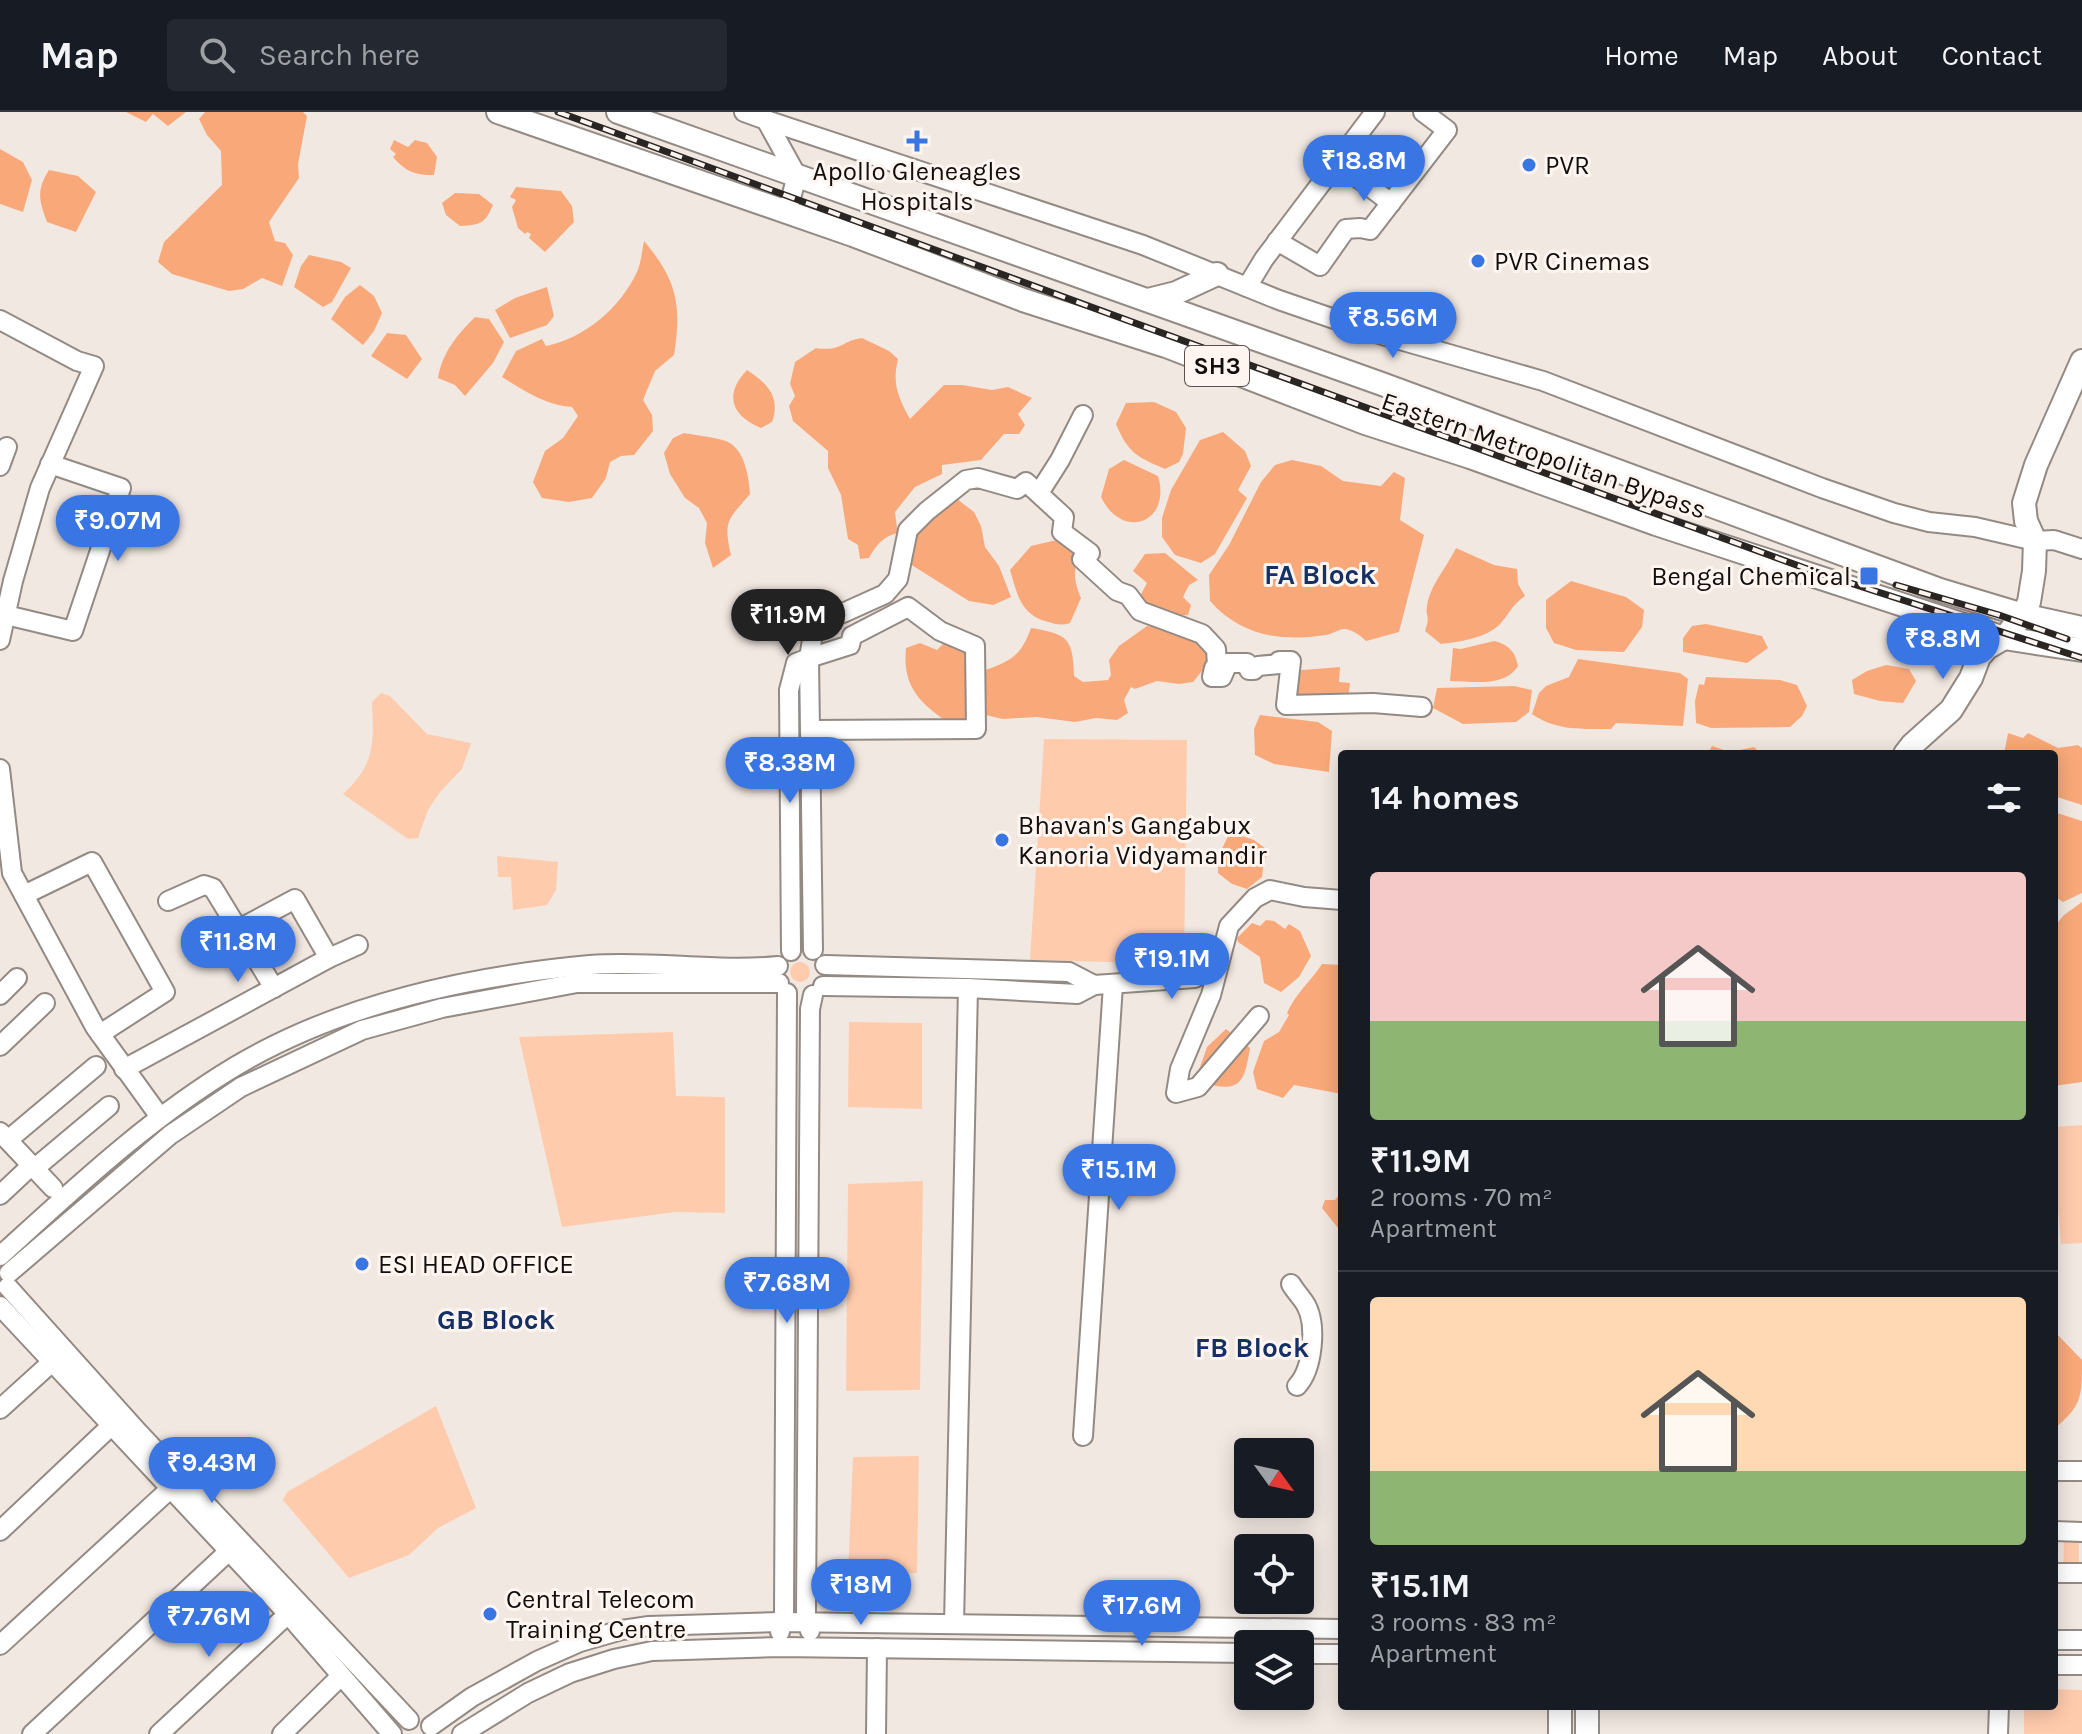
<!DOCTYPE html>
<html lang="en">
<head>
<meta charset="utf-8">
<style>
  :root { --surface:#171b24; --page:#242831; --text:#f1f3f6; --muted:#9ea1a6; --line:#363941; --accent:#3a75e4 }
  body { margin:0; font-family:Karla,sans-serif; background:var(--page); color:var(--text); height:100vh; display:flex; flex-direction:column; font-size:30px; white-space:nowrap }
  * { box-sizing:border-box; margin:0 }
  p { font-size:26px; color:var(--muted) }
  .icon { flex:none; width:44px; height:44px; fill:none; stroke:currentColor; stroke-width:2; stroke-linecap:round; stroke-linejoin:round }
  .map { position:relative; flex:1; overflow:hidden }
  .drawer { position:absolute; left:1338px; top:638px; width:720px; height:960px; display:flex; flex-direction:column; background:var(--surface); border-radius:8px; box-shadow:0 4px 20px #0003 }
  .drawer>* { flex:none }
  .needle { width:52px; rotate:123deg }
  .buttons { position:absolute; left:1234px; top:1326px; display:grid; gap:16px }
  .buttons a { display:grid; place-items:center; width:80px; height:80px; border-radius:8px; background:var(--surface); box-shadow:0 4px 20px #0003; font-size:40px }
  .price { position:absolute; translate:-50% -68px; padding:0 18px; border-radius:28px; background:var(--accent); color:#fff; font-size:26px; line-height:52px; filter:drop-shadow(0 2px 4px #0008) }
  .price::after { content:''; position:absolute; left:50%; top:48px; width:24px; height:18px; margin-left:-12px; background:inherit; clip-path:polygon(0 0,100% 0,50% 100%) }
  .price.on { background:#222; color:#fff }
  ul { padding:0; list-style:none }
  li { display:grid; align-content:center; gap:16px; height:424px; padding:0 32px }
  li+li { border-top:2px solid var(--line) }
  li span { display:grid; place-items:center; height:248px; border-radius:8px; color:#555 }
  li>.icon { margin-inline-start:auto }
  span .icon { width:144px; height:144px; fill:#fffc; stroke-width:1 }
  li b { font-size:34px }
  h2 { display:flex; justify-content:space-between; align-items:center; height:96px; padding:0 32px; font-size:34px }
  header { display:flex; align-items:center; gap:48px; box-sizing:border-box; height:112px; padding:0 40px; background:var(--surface); border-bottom:2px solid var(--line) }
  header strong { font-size:38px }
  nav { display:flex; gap:44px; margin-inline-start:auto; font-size:28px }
  .search { width:560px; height:72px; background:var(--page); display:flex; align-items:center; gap:20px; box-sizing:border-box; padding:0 28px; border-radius:8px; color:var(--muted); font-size:30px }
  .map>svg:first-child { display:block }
</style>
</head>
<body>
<header>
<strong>Map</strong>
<div class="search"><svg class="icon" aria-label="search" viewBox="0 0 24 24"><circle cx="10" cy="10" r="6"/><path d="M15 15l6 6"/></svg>Search here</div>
<nav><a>Home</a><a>Map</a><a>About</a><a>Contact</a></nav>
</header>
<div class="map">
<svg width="2082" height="1622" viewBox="0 0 2082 1622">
  <rect width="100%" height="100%" fill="#f2e8e2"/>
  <g fill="#ffcbad">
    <path d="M 381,581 L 390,584 L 427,622 L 471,631 L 462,657 L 440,680 L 428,698 L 418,726 L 408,727 L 343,682 C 375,653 374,631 372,590 Z"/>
    <path d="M 1044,627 L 1187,628 L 1184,852 L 1030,848 Z"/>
    <path d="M 497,744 L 558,750 L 556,778 L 547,793 L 513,798 L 511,765 L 498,765 Z"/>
    <circle cx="800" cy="860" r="10"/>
    <path d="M 849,910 L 922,911 L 922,997 L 848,995 Z"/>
    <path d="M 673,920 L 676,984 L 725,985 L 725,1101 L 675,1100 L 562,1115 L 519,925 Z"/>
    <path d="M 2082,1013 L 2082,1131 L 2061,1132 L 2054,1050 L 2054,1015 Z"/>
    <path d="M 923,1069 L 920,1278 L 846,1279 L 848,1072 Z"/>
    <path d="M 436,1294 L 476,1396 L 438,1416 L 409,1443 L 349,1466 L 283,1388 L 287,1380 Z"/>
    <path d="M 919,1344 L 917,1461 L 848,1463 L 853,1345 Z"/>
    <path d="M 2079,1427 L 2079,1457 L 2063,1457 L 2064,1428 Z"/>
    <path d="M 2054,1577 L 2082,1578 L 2082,1622 L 2024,1622 L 2024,1594 L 2054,1594 Z"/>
  </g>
  <g fill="#f9a979">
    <path d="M 126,0 L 186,0 L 168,14 L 153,2 L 146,10 Z"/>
    <path d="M 205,0 L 303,0 L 307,4 L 298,52 L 299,66 L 269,110 L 275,129 L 285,131 L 293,143 L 282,174 L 262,166 L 243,177 L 229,179 L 172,162 L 158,150 L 164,130 L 222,73 L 221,39 L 207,23 L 199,7 Z"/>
    <path d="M 394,28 L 408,35 L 415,28 L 427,31 L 437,45 L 434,63 C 416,64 405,59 393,45 L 396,42 L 390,37 Z"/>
    <path d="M 0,37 L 23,50 L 32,68 L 23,100 L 0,92 Z"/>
    <path d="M 49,58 L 78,64 L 96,80 L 76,120 L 47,110 C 39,89 36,78 49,58 Z"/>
    <path d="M 516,75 L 561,79 L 572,94 L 574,110 L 545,140 L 529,126 L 531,122 L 527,120 L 525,122 L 518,116 L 512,95 L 516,88 L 510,85 Z"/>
    <path d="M 455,81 L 479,82 L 493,93 C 485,111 481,113 460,114 L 446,103 L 442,91 Z"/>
    <path d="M 644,129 C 677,168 682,193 674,243 L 655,259 L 643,288 L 652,303 L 653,319 L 634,343 L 621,344 L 610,350 L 606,366 L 592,386 L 569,390 L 542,386 L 533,370 L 545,339 L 563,326 L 578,304 L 572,295 C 545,293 525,279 502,265 L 516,239 L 542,227 L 546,234 C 585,226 620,196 637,160 C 641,151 642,139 644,129 Z"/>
    <path d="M 309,143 L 341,150 L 351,156 L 332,190 L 323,195 L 294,175 L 301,154 Z"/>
    <path d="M 360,173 L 374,184 L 382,201 L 374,219 L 363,233 L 331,207 L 345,185 Z"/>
    <path d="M 547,175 L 554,204 L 547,213 L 510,226 L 495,198 L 515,186 Z"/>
    <path d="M 475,205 L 489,207 L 504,230 L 493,251 L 465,284 L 455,273 L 438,266 C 442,241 457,223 475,205 Z"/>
    <path d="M 387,221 L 406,223 L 422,247 L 407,267 L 371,244 Z"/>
    <path d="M 862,226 L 889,239 L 898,247 C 892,272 898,285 910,307 L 944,273 L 962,273 L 992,278 L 1008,275 L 1032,286 L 1018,302 L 1025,313 L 1019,322 L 1004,322 L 981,348 L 942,353 L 942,362 L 915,375 L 895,400 L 897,416 L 901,421 C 885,422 876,433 869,446 L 860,447 L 858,433 L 848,427 L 841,383 L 828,356 L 828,339 L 793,309 L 789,294 L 795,284 L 790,272 L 795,250 L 816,236 C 843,240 840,229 862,226 Z"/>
    <path d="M 747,258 C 767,271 781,285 772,310 L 761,316 C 732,304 723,283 747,258 Z"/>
    <path d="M 1154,290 L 1176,300 L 1186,316 L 1183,342 L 1179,350 L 1165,357 C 1137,345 1128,341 1116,312 L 1126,291 Z"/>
    <path d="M 1223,320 L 1245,339 L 1251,354 L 1238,378 L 1247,386 L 1215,442 L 1201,451 L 1175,443 L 1162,425 L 1162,406 L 1171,378 L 1200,328 Z"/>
    <path d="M 684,321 C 695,323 720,326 728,330 C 745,338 749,366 750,382 C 728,408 723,408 731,443 L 713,456 L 705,431 L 707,411 L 699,396 L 685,386 L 670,362 L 664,341 L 673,326 Z"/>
    <path d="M 1124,348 L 1158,364 C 1172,410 1123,430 1101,385 L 1109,357 Z"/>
    <path d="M 1292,348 L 1321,354 L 1343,369 L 1381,374 L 1394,360 L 1405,366 L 1400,408 L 1424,423 L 1399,520 L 1366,529 C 1361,524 1352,517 1344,517 C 1339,517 1332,522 1326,523 C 1281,530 1241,524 1210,489 L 1209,463 L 1229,433 L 1261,370 L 1275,353 Z"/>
    <path d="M 957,387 L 974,400 L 981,414 L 985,435 L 999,454 L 1011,485 L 993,493 L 969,489 L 910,452 C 917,414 926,407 957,387 Z"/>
    <path d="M 1061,427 L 1081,439 C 1073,457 1073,467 1081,486 L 1070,511 C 1060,514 1055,512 1045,509 C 1020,501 1017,481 1010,458 L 1031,434 Z"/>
    <path d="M 1456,436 L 1494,453 L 1517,457 L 1518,472 L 1525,484 C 1510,495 1511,500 1500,512 C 1487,526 1459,530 1441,532 L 1425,519 C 1431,503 1425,505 1427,494 C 1430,473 1447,455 1456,436 Z"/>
    <path d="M 1165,441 L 1198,468 L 1189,473 L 1183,485 L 1191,493 L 1188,503 C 1168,505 1154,499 1139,486 L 1147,471 L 1133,459 L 1145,442 Z"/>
    <path d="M 1571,469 L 1626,485 L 1644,498 L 1642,515 L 1624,540 L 1576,538 L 1554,531 L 1546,516 L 1546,488 Z"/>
    <path d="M 1706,512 L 1762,524 L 1768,536 L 1747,551 L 1683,540 L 1683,526 L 1692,514 Z"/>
    <path d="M 1147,514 L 1181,517 L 1201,522 L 1215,555 L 1202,559 L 1193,570 L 1179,572 L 1157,569 L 1135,577 L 1131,575 L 1124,588 L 1128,601 L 1117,608 L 1096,606 L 1075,610 L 1037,605 L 1003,607 L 981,602 L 983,559 C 1011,549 1021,544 1031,516 C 1068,522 1073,526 1074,564 L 1083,570 L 1108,568 L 1111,563 L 1109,548 L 1119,534 Z"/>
    <path d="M 948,527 L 959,530 L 971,544 L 967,607 L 950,612 C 920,591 902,575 906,536 L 920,531 L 937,538 Z"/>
    <path d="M 1494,529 C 1509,533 1515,539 1518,554 C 1504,576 1473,569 1450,569 L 1453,536 L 1461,537 Z"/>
    <path d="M 1578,547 L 1680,561 L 1688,567 L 1683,614 L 1616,611 L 1611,617 C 1583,617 1556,619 1532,602 L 1539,581 L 1546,574 L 1569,565 Z"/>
    <path d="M 1886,553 L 1909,557 L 1916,569 L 1903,591 L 1880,589 L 1854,582 L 1852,568 L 1867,559 Z"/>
    <path d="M 1340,555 L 1339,570 L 1350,571 L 1348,588 L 1289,589 L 1290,559 Z"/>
    <path d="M 1706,565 L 1780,568 L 1797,573 L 1807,594 L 1802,604 L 1790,615 L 1711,616 L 1696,611 L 1695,589 L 1699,572 L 1704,573 Z"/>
    <path d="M 1514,574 L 1532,578 L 1529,600 L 1516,610 L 1463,612 L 1433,596 L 1437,576 Z"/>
    <path d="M 1260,603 L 1318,610 L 1332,619 L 1329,660 L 1274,652 L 1255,643 L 1254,617 Z"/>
    <path d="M 2008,621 L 2023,626 L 2028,621 L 2058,636 L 2078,633 L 2082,636 L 2082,693 L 2054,684 L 2054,642 L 2004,642 Z"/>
    <path d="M 1712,634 L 1730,640 L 1754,635 L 1761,642 L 1701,642 L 1708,641 Z"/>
    <path d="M 2054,700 L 2082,709 L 2082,781 L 2063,790 L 2054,784 Z"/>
    <path d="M 1230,720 L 1254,728 L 1269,739 L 1264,748 L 1262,765 L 1247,777 L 1232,772 L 1218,761 L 1218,745 Z"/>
    <path d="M 2082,790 L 2082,970 L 2054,974 L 2054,815 L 2064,803 Z"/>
    <path d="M 1266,808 L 1274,809 L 1285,817 L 1289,812 L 1300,819 L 1311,844 L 1299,865 L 1281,880 L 1264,871 L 1260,845 L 1238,830 L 1237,826 L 1252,811 L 1260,814 Z"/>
    <path d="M 1322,852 L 1342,853 L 1342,982 L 1294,973 L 1283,986 L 1257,977 L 1253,960 L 1264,929 L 1279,920 L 1289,903 L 1287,901 C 1295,882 1311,869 1322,852 Z"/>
    <path d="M 1226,917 L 1250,936 C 1244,972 1240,981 1202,971 L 1198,961 L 1207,935 Z"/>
    <path d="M 1340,1082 L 1342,1082 L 1342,1121 L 1322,1096 L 1325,1088 L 1335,1088 Z"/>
    <path d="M 2054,1219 L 2082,1248 C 2082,1286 2082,1293 2054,1317 Z"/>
  </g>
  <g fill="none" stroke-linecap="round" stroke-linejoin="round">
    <g stroke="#938a84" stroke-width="22">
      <g id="minor">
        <path d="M 744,0 L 766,8 L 797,64 L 787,100"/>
        <path d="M 766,8 L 1143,133 L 1279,188 L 1372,220 L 1543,269 L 1822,376 L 1894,401 L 1929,410 L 1975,415 L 2035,429 L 2054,428 L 2082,437"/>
        <path d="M 1337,50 L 1391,91"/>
        <path d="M 1277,129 L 1320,154 L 1346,117 L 1360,116 L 1370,118 L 1447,18 L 1423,0"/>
        <path d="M 1247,175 L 1264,147 L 1375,0"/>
        <path d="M 0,208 L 77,249 L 94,254 L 40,376 L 13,469 L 0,528"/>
        <path d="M 0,354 L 7,335"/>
        <path d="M 1039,381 L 1060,348 L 1083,303"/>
        <path d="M 6,503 L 73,519 L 121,376 L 50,352"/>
        <path d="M 811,618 L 976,617 L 975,534 L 940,519 L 908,495 L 852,524 L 850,533 L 809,546 L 812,528 L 809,507 L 830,498 L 843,501 L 885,482 L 898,467 L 908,418 L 927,399 L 966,368 L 978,366 L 1017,377 L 1026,370 L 1064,405 L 1062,420 L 1090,441 L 1082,447 L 1117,479 L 1128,483 L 1140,499 L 1202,522 L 1216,537 L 1217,554 L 1214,556 L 1212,565 L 1222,565 L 1228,551 L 1247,551 L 1249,558 L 1254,558 L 1258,554 L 1279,552 L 1279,549 L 1291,549 L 1286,593 L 1373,591 L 1422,595"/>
        <path d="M 0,657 L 12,761 L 95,915 L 160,1005"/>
        <path d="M 24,783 L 92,750 L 165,880 L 100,922"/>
        <path d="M 168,789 L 204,773 L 213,776 L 274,876"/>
        <path d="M 791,839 L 789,578 L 796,551 L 809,546 L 813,838"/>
        <path d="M 329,846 L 358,833"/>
        <path d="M 825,853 L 1069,860 L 1094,873 L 1195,866 L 1221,840"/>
        <path d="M 823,874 L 968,876 L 1077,882 L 1094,873"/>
        <path d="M 0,883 L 17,866"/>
        <path d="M 1259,904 L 1198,975 L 1176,981 L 1180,957 L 1211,883 L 1229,814 L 1255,786 L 1270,778 L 1304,785 L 1342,788"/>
        <path d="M 0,934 L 45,891"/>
        <path d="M 124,957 L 329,846 L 295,787 L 239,817"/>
        <path d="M 0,1020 L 53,1076"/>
        <path d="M 8,1028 L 96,954"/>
        <path d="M 35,1056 L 109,994"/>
        <path d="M 0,1083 L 32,1053"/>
        <path d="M 0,1144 C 75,1076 149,1006 236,954 C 342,891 469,864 590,853 C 652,848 716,860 778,854"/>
        <path d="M 9,1161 L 170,1023 L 241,975 L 362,918 L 442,896 L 577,871 L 779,871"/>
        <path d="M 1291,1172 C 1295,1179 1302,1186 1306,1193 C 1317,1213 1313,1257 1297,1274"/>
        <path d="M 8,1175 L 139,1321 L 409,1608"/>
        <path d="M 0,1194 L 288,1502 L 392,1622"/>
        <path d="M 0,1297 L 62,1241"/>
        <path d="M 1083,1324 L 1113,873"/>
        <path d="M 2054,1359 L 2082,1359"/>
        <path d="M 0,1419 L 112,1313"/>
        <path d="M 2054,1419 L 2082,1420"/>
        <path d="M 2054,1461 L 2082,1461"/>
        <path d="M 954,1512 L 968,876"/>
        <path d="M 810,1519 L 806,1503 L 810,897 L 813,883"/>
        <path d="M 780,1520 L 780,1510 L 784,1503 L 787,881"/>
        <path d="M 2054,1528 L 2082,1528"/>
        <path d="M 0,1533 L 170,1377"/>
        <path d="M 1300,1542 L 1342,1542"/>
        <path d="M 2054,1553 L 2082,1553"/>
        <path d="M 431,1614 L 472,1585 L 537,1549 L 580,1530 L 622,1518 L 649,1514 L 780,1510 L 1342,1517"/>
        <path d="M 32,1622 L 228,1440"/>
        <path d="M 159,1622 L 288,1502"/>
        <path d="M 282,1622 L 341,1564"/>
        <path d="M 462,1622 L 528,1581 L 570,1561 L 614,1547 L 652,1539 L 780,1535 L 1248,1541"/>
        <path d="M 876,1622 L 877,1536"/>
        <path d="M 1998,1622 L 1999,1594"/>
      </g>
    </g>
    <g stroke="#938a84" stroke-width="26">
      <g id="major">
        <path d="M 498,0 L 853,123 L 1023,188 L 1166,234 L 1365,311 L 1470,345 L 1656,412 L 2004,526 L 2082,538"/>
        <path d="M 618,0 L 1382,272 L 1940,478 L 2023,503 L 2082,516"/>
        <path d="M 1148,188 L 1176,181 L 1217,162"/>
        <path d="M 1905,642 L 1912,633 L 1951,598 L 1971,566 L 1979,545 L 1987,536 L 2004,526 L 2023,503 L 2029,490 L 2034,459 L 2035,429 L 2026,409 L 2024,391 L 2036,353 L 2082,249"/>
        <path d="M 1560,1622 L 1560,1594"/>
        <path d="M 1587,1622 L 1587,1594"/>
      </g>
    </g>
    <use href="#minor" stroke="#fff" stroke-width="18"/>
    <use href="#major" stroke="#fff" stroke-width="22"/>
    <g stroke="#292523" stroke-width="7">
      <g id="rail">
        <path d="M 558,0 L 1810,458 L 2082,546"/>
        <path d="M 1896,473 L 1999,503 L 2067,527"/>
      </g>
    </g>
    <use href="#rail" stroke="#fef5f1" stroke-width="4" stroke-dasharray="12" stroke-linecap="butt"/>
  </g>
  <g fill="#3a75e4" stroke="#fef5f1" stroke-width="3">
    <path d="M913 17h8v8h8v8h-8v8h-8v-8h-8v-8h8z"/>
    <circle cx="1529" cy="53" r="8"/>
    <circle cx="1478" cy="149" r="8"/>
    <rect x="1859" y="454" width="20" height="20" rx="4"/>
    <circle cx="1002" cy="728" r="8"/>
    <circle cx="362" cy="1152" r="8"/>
    <circle cx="490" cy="1502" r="8"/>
  </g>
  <g text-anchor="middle" stroke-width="6" stroke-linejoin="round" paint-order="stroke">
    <rect fill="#fef5f1" stroke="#585351" stroke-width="2" x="1185" y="234" width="64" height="40" rx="6"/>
    <g font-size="24" font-weight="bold" fill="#110e0c">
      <text x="1217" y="262">SH3</text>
    </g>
    <g font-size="26" fill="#110e0c" stroke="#fef5f1" text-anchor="start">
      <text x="1545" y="62">PVR</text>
      <text x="917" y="68" text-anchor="middle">Apollo Gleneagles<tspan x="917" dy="30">Hospitals</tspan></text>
      <text x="1494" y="158">PVR Cinemas</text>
      <text x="1851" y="473" text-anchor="end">Bengal Chemical</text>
      <text x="1018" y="722">Bhavan's Gangabux<tspan x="1018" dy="30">Kanoria Vidyamandir</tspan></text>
      <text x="378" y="1161">ESI HEAD OFFICE</text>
      <text x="506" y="1496">Central Telecom<tspan x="506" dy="30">Training Centre</tspan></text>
    </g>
    <g font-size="26" fill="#110e0c" stroke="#fef5f1">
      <text transform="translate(1544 343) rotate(19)" y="9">Eastern Metropolitan Bypass</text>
    </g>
    <g font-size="28" font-weight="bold" fill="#143065" stroke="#fef5f1">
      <text x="1320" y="472">FA Block</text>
      <text x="496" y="1217">GB Block</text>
      <text x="1252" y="1245">FB Block</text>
    </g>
  </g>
</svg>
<div class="buttons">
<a><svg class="needle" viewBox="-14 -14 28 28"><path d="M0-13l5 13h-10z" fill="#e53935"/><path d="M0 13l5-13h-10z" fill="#9ea1a6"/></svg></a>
<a><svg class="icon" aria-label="locate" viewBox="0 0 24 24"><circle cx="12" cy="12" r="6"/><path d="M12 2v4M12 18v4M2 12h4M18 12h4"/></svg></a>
<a><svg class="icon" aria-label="layers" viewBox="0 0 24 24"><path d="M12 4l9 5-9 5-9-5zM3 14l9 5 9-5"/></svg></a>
</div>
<b class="price" style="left:1364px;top:91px">₹18.8M</b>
<b class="price" style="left:1393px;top:248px">₹8.56M</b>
<b class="price" style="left:118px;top:451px">₹9.07M</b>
<b class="price on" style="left:788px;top:545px">₹11.9M</b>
<b class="price" style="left:1943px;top:569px">₹8.8M</b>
<b class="price" style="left:790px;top:693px">₹8.38M</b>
<b class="price" style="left:238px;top:872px">₹11.8M</b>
<b class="price" style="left:1172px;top:889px">₹19.1M</b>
<b class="price" style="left:1119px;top:1100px">₹15.1M</b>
<b class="price" style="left:787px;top:1213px">₹7.68M</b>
<b class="price" style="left:212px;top:1393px">₹9.43M</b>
<b class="price" style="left:861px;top:1515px">₹18M</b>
<b class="price" style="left:1142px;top:1536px">₹17.6M</b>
<b class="price" style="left:209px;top:1547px">₹7.76M</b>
<section class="drawer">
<h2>14 homes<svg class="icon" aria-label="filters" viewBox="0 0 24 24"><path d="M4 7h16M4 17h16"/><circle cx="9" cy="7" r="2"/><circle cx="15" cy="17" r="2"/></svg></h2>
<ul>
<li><span style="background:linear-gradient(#f6c9c9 60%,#8fb573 0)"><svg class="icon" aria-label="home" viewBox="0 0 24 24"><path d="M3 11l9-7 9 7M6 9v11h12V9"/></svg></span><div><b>₹11.9M</b><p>2 rooms · 70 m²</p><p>Apartment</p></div></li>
<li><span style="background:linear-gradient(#ffd9b3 70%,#8fb573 0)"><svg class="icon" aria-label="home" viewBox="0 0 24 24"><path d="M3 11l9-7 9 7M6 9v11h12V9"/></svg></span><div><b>₹15.1M</b><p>3 rooms · 83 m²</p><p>Apartment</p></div></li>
</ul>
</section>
</div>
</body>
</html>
